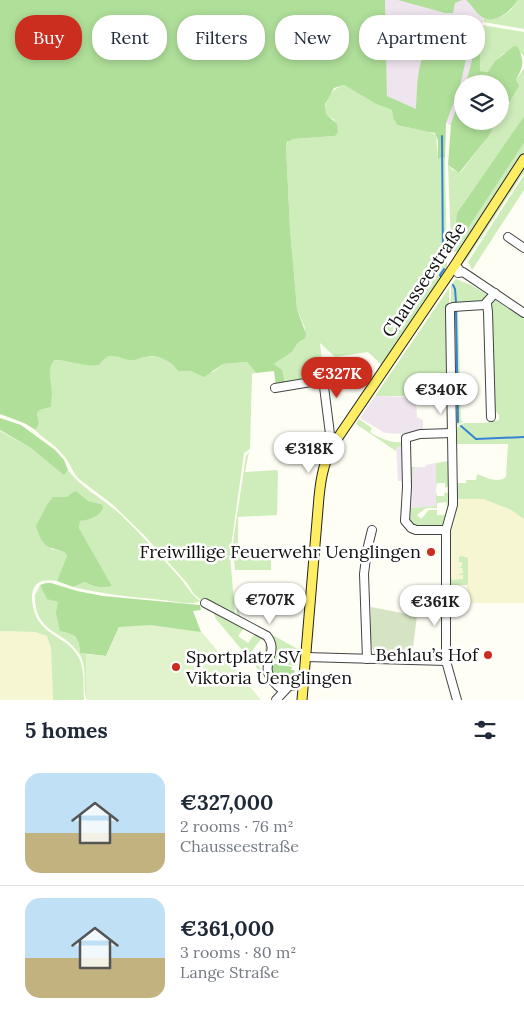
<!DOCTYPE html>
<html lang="en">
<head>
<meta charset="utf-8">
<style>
  :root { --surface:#fff; --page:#f2f2f3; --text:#1f2937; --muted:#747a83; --line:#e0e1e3; --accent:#cb2d1f }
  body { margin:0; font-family:Lora,serif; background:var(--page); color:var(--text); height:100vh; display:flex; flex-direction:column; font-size:19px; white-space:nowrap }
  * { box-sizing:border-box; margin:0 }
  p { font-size:16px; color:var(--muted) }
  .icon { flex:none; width:28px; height:28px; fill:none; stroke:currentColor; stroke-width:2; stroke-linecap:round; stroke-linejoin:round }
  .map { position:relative; height:700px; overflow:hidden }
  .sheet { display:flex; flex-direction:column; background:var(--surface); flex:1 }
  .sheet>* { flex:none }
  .hud { position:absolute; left:15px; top:15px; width:495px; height:45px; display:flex; gap:10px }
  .controls { position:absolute; left:454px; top:75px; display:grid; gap:10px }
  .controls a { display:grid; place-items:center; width:55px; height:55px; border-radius:50%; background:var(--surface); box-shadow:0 2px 8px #0003; font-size:25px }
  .price { position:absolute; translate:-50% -42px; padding:0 11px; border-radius:18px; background:#fff; color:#222; font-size:16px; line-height:32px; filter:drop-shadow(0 1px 2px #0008) }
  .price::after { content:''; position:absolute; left:50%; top:30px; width:15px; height:11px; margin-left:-8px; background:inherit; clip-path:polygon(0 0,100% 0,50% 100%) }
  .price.current { background:var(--accent); color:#fff }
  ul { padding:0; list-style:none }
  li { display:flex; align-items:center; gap:15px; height:125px; padding:0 25px }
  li+li { border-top:1px solid var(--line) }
  li span { display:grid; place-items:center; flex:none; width:140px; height:100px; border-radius:15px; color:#555 }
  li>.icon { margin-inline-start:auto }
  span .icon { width:60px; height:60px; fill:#fffc; stroke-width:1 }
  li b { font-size:21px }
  h2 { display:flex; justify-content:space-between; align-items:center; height:60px; padding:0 25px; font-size:21px }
  .pill { padding:0 18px; border-radius:20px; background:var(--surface); box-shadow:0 2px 8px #0003; font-size:18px; line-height:45px }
  .pill.current { background:var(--accent); color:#fff }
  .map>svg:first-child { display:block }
</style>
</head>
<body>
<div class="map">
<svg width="524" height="700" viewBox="0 0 524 700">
  <rect width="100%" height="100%" fill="#fffef4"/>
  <g fill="#efe5ef">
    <path d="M 385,0 L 488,0 L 469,79 L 468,84 L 462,84 L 462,98 L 452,126 L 387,96 Z"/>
    <path d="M 375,396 L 416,397 L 417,417 L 423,420 L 423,432 L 403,434 L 385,433 L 360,418 Z"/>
    <path d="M 404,446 L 405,481 L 398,481 L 396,447 Z"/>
    <path d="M 436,463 L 436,506 L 409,508 L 409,487 L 413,468 L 425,467 L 426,465 Z"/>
  </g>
  <g fill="#f6f7d2">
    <path d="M 456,499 L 483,499 L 511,510 L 524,519 L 524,603 L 467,603 L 467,585 L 449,585 L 448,533 Z"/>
    <path d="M 0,631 L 35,632 L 47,636 L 51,648 L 53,700 L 0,700 Z"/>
  </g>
  <g fill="#ceedba">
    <path d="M 518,0 L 524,0 L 524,29 L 483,22 L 484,18 C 498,22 512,12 518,0 Z"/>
    <path d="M 482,25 L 524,32 L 524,56 L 521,53 L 504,53 L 495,61 L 489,72 L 480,71 L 480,50 L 473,49 L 477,29 Z"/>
    <path d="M 524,68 L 524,116 L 457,213 L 459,242 L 524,143 L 524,153 L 459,250 L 457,252 L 454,252 L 451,245 L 448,165 L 453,170 L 460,173 L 488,137 L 497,121 L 500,121 L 500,117 L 518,86 L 516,80 Z"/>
    <path d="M 344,85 L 376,104 L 392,110 L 393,118 L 397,125 L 428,131 L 436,135 L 438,158 L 442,157 L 445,158 L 447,266 L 446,271 L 383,366 L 368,352 L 335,357 L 320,343 L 322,361 L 321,378 L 285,385 L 279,368 L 274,364 L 292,352 L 297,344 L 302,341 L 305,328 L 297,309 L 290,229 L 286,146 L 289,140 L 293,139 L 335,136 L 338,133 L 334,120 L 326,114 C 323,100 331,89 344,85 Z"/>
    <path d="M 524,164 L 524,172 L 465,262 L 465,257 Z"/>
    <path d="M 524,175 L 524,190 L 472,270 L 468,262 Z"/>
    <path d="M 456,279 L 471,285 L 488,295 L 486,301 L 451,305 L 451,285 Z"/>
    <path d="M 449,288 L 449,305 L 450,423 L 447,423 L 446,396 L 375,396 Z"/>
    <path d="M 494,299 L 524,319 L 524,519 L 511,510 L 483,499 L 456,499 L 456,483 L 466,483 L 466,480 L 476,480 L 477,474 C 486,477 497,484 506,477 L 508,444 L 456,444 L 455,428 L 464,423 L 484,423 L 499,420 L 499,415 L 493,409 L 490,304 L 491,301 Z"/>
    <path d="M 458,308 L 461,421 L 464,421 L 454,427 L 451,313 L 455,309 Z"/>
    <path d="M 112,355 C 116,356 119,358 123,358 C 149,360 158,348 178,371 L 191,371 L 199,374 L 213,372 L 223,364 L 247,362 L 256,373 L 252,374 L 250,449 L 244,453 L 230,554 L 235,616 C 225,611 212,598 201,600 L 194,594 L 187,583 L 144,535 L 112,504 L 79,479 C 72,472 70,462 63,455 C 55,444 42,438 33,428 L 36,430 L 39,423 L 37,413 L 40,410 L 51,407 C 51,402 52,398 52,394 C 52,382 46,370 53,360 L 71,361 L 79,364 L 102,359 Z"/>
    <path d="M 359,419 L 372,428 L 370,432 C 379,438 390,443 401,442 L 404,446 L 396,447 L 396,451 L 356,424 Z"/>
    <path d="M 0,431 L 31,448 L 64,474 L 68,470 C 82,489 104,499 121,515 C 142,535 161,557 180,578 C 187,586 191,595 200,601 C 189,606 173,601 162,600 C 132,597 102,594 73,587 L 85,582 C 94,587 103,589 112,586 L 79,528 L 80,521 L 82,521 L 101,504 L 88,501 L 75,491 L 67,497 L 58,497 L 51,549 L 64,552 L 67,557 L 57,581 C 50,580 41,579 36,585 C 32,589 32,595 32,600 C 35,637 66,633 79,658 C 85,670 83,686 84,700 L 53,700 L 51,648 L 47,636 L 35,632 L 0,631 Z"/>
    <path d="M 249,452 L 245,472 L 277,470 L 278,472 L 277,515 L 238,517 L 238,548 L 271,547 L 271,570 L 235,570 L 233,553 L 233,542 L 246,456 Z"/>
    <path d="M 449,461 L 450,485 L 445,488 L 445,483 L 437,483 L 436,488 L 436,463 Z"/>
    <path d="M 408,467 L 419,467 L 413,468 L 412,487 L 409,487 L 409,508 L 436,506 L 436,492 L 437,496 L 444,496 L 445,492 L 449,494 L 449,507 L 447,507 L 446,502 L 437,503 L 437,508 L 426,508 L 417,515 L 421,519 L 429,510 L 437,510 L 437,515 L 447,515 L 447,510 L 448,510 L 444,526 L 415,528 L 408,520 Z"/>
    <path d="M 462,556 L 468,558 L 468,585 L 449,585 L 449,576 L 451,576 L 452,580 L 463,579 L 463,575 L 459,575 L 459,574 L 463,573 L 462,568 L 459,568 L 462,566 L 462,562 L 459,562 L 459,557 Z"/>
    <path d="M 40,585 C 46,593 47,600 58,602 L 65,632 L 70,632 L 78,640 L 80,653 L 86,654 L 87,700 C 82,688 88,669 80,655 C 66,630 34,635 35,595 Z"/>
    <path d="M 236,592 L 240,617 L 296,648 L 300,648 L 295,657 L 296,666 L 279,663 L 272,657 L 275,646 L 239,617 L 237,613 Z"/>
    <path d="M 206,607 L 249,627 L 247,630 L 244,628 L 238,636 L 248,643 L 254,635 L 248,631 L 250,628 L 270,641 L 266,672 L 262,665 L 266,643 L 261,639 L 249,655 L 280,691 L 278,693 L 216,619 L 213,611 L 206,610 Z"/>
  </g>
  <g fill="#afdf99">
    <path d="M 0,0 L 385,0 L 387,96 L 416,109 C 418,82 415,52 441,34 L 460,50 L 466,59 L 460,86 L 446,123 L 445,158 L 442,157 L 438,159 L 438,141 L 435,133 L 397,125 L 393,118 L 392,110 L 376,104 L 344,85 L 334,88 L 325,104 L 326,114 L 337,124 L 338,133 L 335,136 L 293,139 L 287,142 L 286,146 L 290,229 L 297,309 L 306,334 L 305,338 L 297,344 L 292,352 L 274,364 L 282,370 L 285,385 L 276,386 L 274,371 L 256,373 L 247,362 L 223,364 L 204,377 L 191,371 L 178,371 C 170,361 159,354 145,357 C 141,357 137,360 133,360 C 118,360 110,348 99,365 C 83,367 69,360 54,360 C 46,370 52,382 52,394 C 52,398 51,403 51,407 L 40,410 L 37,413 L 39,423 L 36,430 L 24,423 L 0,414 Z"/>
    <path d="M 398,0 L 462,0 L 455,3 L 453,13 L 445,13 Z"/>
    <path d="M 466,0 L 518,0 C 512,10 495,25 482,17 C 475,12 472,5 466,0 Z"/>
    <path d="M 514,46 L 518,47 C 524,62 524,65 516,80 L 519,86 L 500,117 L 500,84 L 466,84 L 472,60 L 473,49 L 480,50 L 480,71 L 488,72 L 495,61 Z"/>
    <path d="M 462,92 L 462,121 L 497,121 L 488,137 L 459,173 L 448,165 L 451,124 Z"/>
    <path d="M 524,116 L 524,143 L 459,242 L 456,240 L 455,235 L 457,213 Z"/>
    <path d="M 0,418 L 21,425 L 55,450 L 64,460 L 68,470 L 64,475 L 31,448 L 0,430 Z"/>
    <path d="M 76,491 L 88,501 L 101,504 L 103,507 C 101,516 89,520 80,521 L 79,528 L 112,586 C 103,589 94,587 85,582 L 73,587 L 57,581 L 67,556 L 64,552 C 45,546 43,547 36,526 L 47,505 L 53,497 L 67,497 L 73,492 Z"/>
    <path d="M 46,583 L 51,583 L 77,591 L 103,596 L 200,605 L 201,610 L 193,611 L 201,632 L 219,653 L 221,652 L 257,696 L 119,627 L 106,656 L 80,653 C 79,636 75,634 60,631 L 56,613 L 58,602 L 47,599 L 40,585 Z"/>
    <path d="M 272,663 L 292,667 L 291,670 L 294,670 L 295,672 L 280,686 L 270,671 Z"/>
  </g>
  <path fill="#d5e4c2" d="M 371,607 L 417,616 L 412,655 L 376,655 C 368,646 371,619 371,607 Z"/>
  <path fill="#e1f3cd" d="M 150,625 L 201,632 L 219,653 L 221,652 L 261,700 L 87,700 L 86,654 L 106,656 L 119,627 Z"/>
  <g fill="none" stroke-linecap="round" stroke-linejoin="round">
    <g stroke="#3882d5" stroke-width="2">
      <path d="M 442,136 L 443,263"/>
      <path d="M 441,277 L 440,275 L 444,269"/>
      <path d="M 453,285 L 455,289 L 456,302"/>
      <path d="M 456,310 L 458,422"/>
      <path d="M 461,426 L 476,439 L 524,437"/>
    </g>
    <g stroke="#444" stroke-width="10">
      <g id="minor">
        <path d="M 508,237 L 524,248"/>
        <path d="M 455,265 L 459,269 L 458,273 L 463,272 L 524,313"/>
        <path d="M 487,304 L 488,312 L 491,417"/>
        <path d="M 321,363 L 330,434 L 335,442"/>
        <path d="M 275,388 L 323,380"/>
        <path d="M 446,530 L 416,530 L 411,528 L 405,521 L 407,487 L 406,442 L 406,438 L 420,434 L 452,433"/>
        <path d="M 205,603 L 267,636 C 283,656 249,666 284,691"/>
        <path d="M 306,657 L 446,661"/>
        <path d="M 367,659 L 364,574 L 367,550 L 372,530"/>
        <path d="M 276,700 L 289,686 L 303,684"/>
        <path d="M 457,700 L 446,661 L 446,530 L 453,505 L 453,498 L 450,312 L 450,308 L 453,307 L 484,305 L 495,293"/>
      </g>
    </g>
    <g stroke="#222" stroke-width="11">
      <path id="major" d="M 302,700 L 319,497 C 321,477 324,460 335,442 L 455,265 L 524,159"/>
    </g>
    <use href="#minor" stroke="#fff" stroke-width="8"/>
    <use href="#major" stroke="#ffee64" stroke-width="9"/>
  </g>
  <g fill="#cb2d1f" stroke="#fff" stroke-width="2">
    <circle cx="431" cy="552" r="5"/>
    <circle cx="488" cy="655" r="5"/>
    <circle cx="176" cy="667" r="5"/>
  </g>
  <g text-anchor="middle" stroke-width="5" stroke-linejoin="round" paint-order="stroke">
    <g font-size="18" fill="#111" stroke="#fff">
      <text transform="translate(424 280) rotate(-56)" y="6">Chausseestraße</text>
    </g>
    <g font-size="18" fill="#111" stroke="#fff" text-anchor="end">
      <text x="421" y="558">Freiwillige Feuerwehr Uenglingen</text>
      <text x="478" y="661">Behlau’s Hof</text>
      <text x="186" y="663" text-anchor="start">Sportplatz SV<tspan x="186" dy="21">Viktoria Uenglingen</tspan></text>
    </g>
  </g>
</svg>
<div class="controls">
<a><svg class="icon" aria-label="layers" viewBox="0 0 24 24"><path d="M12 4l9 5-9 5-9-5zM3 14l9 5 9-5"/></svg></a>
</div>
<b class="price current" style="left:337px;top:399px">€327K</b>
<b class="price" style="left:441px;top:415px">€340K</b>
<b class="price" style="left:309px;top:474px">€318K</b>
<b class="price" style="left:270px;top:625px">€707K</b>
<b class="price" style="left:435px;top:627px">€361K</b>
<div class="hud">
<a class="pill current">Buy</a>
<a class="pill">Rent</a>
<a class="pill">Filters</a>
<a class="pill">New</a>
<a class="pill">Apartment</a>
</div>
</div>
<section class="sheet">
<h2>5 homes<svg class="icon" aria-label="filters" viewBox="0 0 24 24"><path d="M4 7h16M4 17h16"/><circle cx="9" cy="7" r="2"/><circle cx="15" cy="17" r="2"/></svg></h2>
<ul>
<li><span style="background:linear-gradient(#bfe0f5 60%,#c2b280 0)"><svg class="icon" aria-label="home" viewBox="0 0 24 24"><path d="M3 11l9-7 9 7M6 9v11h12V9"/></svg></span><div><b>€327,000</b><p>2 rooms · 76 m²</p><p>Chausseestraße</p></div></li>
<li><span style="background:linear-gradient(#bfe0f5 60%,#c2b280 0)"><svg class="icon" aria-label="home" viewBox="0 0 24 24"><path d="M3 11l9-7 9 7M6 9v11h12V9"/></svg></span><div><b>€361,000</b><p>3 rooms · 80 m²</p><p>Lange Straße</p></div></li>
</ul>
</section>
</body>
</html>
